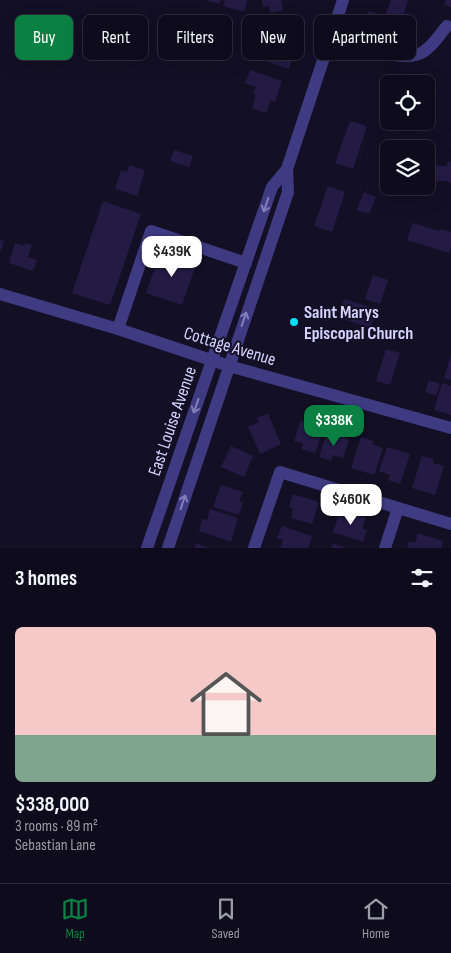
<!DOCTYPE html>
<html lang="en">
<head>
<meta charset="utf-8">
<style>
  :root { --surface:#0e0b1c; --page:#1c1929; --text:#f1f3f6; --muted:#9b9ba3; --line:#2e2b3b; --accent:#0b8043 }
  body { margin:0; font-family:"Sofia Sans Condensed",sans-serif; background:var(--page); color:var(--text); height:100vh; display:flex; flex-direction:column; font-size:19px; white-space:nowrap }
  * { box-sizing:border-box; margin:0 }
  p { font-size:16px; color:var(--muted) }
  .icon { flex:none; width:28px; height:28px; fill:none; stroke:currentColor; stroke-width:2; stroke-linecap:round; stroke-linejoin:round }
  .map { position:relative; height:548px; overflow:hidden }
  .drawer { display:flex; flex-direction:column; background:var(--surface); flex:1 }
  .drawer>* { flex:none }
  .top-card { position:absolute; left:15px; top:15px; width:421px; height:45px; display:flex; gap:10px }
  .controls { position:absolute; left:380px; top:75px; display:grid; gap:10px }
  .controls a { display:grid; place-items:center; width:55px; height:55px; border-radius:8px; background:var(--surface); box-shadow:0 5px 20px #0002,0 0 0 1px var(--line); font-size:25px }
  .price { position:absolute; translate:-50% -42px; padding:0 11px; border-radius:10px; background:#fff; color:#222; font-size:16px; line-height:32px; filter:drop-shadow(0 1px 2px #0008) }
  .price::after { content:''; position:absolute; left:50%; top:30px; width:15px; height:11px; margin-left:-8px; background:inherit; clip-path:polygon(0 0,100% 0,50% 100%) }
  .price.on { background:var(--accent); color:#fff }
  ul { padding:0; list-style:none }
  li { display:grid; align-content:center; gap:10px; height:265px; padding:0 15px }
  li+li { border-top:1px solid var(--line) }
  li span { display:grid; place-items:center; height:155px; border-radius:8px; color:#555 }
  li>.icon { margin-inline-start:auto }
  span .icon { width:90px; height:90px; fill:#fffc; stroke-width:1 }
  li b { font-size:21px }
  h2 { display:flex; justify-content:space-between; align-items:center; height:60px; padding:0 15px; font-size:21px }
  .chip { padding:0 18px; border-radius:8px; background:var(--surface); box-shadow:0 5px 20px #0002,0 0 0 1px var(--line); font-size:18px; line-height:45px }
  .chip.on { background:var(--accent); color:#fff }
  .dock { display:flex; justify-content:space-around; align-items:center; height:70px; border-top:1px solid var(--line); background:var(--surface); font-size:14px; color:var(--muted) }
  .dock a { display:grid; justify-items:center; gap:2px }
  .dock .on { color:var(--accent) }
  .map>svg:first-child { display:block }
</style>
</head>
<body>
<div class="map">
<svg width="451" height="548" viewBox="0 0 451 548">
  <rect width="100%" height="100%" fill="#130f25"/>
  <g fill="#241b45">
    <path d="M 206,0 L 221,0 L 219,4 Z"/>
    <path d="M 225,0 L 247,0 L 244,12 L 223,6 Z"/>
    <path d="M 262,0 L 281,0 L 283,10 L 270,13 L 269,6 L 263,7 Z"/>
    <path d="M 391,0 L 408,0 L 396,38 L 363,26 L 369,11 L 385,16 Z"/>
    <path d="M 446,0 L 451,0 L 451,7 L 444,5 Z"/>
    <path d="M 267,47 L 293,56 L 289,69 L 262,60 Z"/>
    <path d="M 250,70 L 282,81 L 275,102 L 271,100 L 266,113 L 252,108 L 256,95 L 253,94 L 256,87 L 245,83 Z"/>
    <path d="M 350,121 L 367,126 L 353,169 L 335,163 Z"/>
    <path d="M 174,150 L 193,156 L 189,167 L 170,161 Z"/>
    <path d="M 448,161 L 451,163 L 451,183 L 447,181 L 426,181 L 426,165 L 446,166 Z"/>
    <path d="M 129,165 L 145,170 L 137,196 L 115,189 L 121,170 L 127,172 Z"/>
    <path d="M 328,186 L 345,192 L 332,232 L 314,226 Z"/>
    <path d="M 364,192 L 376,197 L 369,214 L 357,210 Z"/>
    <path d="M 103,201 L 141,214 L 110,305 L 72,293 Z"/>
    <path d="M 413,223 L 439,231 L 440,229 L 451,232 L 451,247 L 449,253 L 407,240 Z"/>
    <path d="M 0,240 L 4,241 L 0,253 Z"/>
    <path d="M 15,243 L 24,246 L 25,243 L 32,245 L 28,257 L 37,260 L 33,271 L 9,263 Z"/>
    <path d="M 161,250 L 197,262 L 182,305 L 146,293 Z"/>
    <path d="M 373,275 L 388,280 L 380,304 L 365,299 Z"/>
    <path d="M 344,299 L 377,309 L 370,328 L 338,317 Z"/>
    <path d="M 386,349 L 400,353 L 390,385 L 376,381 Z"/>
    <path d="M 451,355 L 451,380 L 444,378 Z"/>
    <path d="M 429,380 L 440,384 L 436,396 L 425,392 Z"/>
    <path d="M 442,383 L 451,386 L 451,415 L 434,410 Z"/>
    <path d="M 268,414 L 281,444 L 260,454 L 248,427 L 259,422 L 257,418 Z"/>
    <path d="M 301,420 L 324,428 L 315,453 L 301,449 L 303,444 L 294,441 Z"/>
    <path d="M 327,432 L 349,439 L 343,458 L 333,455 L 331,461 L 319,457 Z"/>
    <path d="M 361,437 L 373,441 L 372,444 L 383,448 L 374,475 L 351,468 Z"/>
    <path d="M 231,446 L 253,456 L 244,477 L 221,467 Z"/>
    <path d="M 387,447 L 410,454 L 400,484 L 388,480 L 390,475 L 379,471 Z"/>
    <path d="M 422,456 L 434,459 L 433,463 L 444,466 L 435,495 L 412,488 Z"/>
    <path d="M 221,485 L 243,492 L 239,501 L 243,503 L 239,515 L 213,507 Z"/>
    <path d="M 293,494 L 319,502 L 312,524 L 291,518 L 293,509 L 289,507 Z"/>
    <path d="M 210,509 L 238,518 L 231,542 L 199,531 L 202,519 L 207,520 Z"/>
    <path d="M 341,509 L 366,518 L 362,528 L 367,530 L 363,542 L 333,532 Z"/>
    <path d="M 282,526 L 312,536 L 308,548 L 280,548 L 283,540 L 277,538 Z"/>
    <path d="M 418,533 L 443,541 L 441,548 L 407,548 L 409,541 L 415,543 Z"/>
    <path d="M 196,543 L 209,548 L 195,548 Z"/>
    <path d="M 333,543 L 346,548 L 331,548 Z"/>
  </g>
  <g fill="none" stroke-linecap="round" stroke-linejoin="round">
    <g stroke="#3e3b83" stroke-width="12">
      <path d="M 330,36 C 353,43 403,65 423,52 C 433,46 439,35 447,26"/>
      <path d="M 0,294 L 118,329 L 229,366 L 451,428"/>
      <path d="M 118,329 L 151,231 L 246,263"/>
      <path d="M 147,548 L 272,187 L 287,169"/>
      <path d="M 168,548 L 288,192 L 287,169 L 343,0"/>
      <path d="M 254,548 L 280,472 L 451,524"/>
      <path d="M 385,548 L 398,508"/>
    </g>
  </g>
  <defs><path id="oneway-shaft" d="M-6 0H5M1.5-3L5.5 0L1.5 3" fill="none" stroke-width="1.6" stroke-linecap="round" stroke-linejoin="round" transform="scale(1.25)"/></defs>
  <g stroke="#837fba">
    <use href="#oneway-shaft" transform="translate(266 205) rotate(109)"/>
    <use href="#oneway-shaft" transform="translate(244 319) rotate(-71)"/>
    <use href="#oneway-shaft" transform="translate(196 406) rotate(109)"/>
    <use href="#oneway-shaft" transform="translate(183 502) rotate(-72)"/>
  </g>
  <circle fill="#04e0fa" stroke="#130f25" stroke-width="2" cx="294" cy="322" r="5"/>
  <g text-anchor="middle" stroke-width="4" stroke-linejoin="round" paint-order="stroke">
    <g font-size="18" font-weight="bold" fill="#d8d3fe" stroke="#130f25" text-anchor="start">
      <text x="304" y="318">Saint Marys<tspan x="304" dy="21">Episcopal Church</tspan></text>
    </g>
    <g font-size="18" fill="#d8d3fe" stroke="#130f25">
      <text transform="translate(230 346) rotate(17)" y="6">Cottage Avenue</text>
      <text transform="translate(172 421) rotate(-71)" y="6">East Louise Avenue</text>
    </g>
  </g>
</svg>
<div class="controls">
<a><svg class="icon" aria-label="locate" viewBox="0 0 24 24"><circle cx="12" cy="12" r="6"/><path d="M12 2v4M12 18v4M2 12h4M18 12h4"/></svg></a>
<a><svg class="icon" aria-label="layers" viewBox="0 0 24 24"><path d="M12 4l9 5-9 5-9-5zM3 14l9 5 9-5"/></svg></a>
</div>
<b class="price" style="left:172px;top:278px">$439K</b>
<b class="price on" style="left:334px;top:447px">$338K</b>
<b class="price" style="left:351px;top:526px">$460K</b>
<div class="top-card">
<a class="chip on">Buy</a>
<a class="chip">Rent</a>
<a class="chip">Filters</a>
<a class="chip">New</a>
<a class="chip">Apartment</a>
</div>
</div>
<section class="drawer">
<h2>3 homes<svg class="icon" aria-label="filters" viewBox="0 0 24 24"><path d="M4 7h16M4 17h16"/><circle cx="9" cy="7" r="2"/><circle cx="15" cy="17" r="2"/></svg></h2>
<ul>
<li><span style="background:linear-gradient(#f6c9c9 70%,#7fa58c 0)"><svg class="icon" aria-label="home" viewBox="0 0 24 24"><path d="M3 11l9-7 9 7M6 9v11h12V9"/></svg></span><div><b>$338,000</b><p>3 rooms · 89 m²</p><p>Sebastian Lane</p></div></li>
</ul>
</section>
<nav class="dock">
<a class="on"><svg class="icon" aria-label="map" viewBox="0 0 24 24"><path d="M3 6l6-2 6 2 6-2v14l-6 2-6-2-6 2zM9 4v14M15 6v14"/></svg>Map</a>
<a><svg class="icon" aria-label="saved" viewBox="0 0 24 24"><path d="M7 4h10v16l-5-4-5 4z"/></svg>Saved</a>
<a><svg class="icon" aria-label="home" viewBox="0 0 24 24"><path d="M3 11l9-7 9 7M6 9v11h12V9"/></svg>Home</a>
</nav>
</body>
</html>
